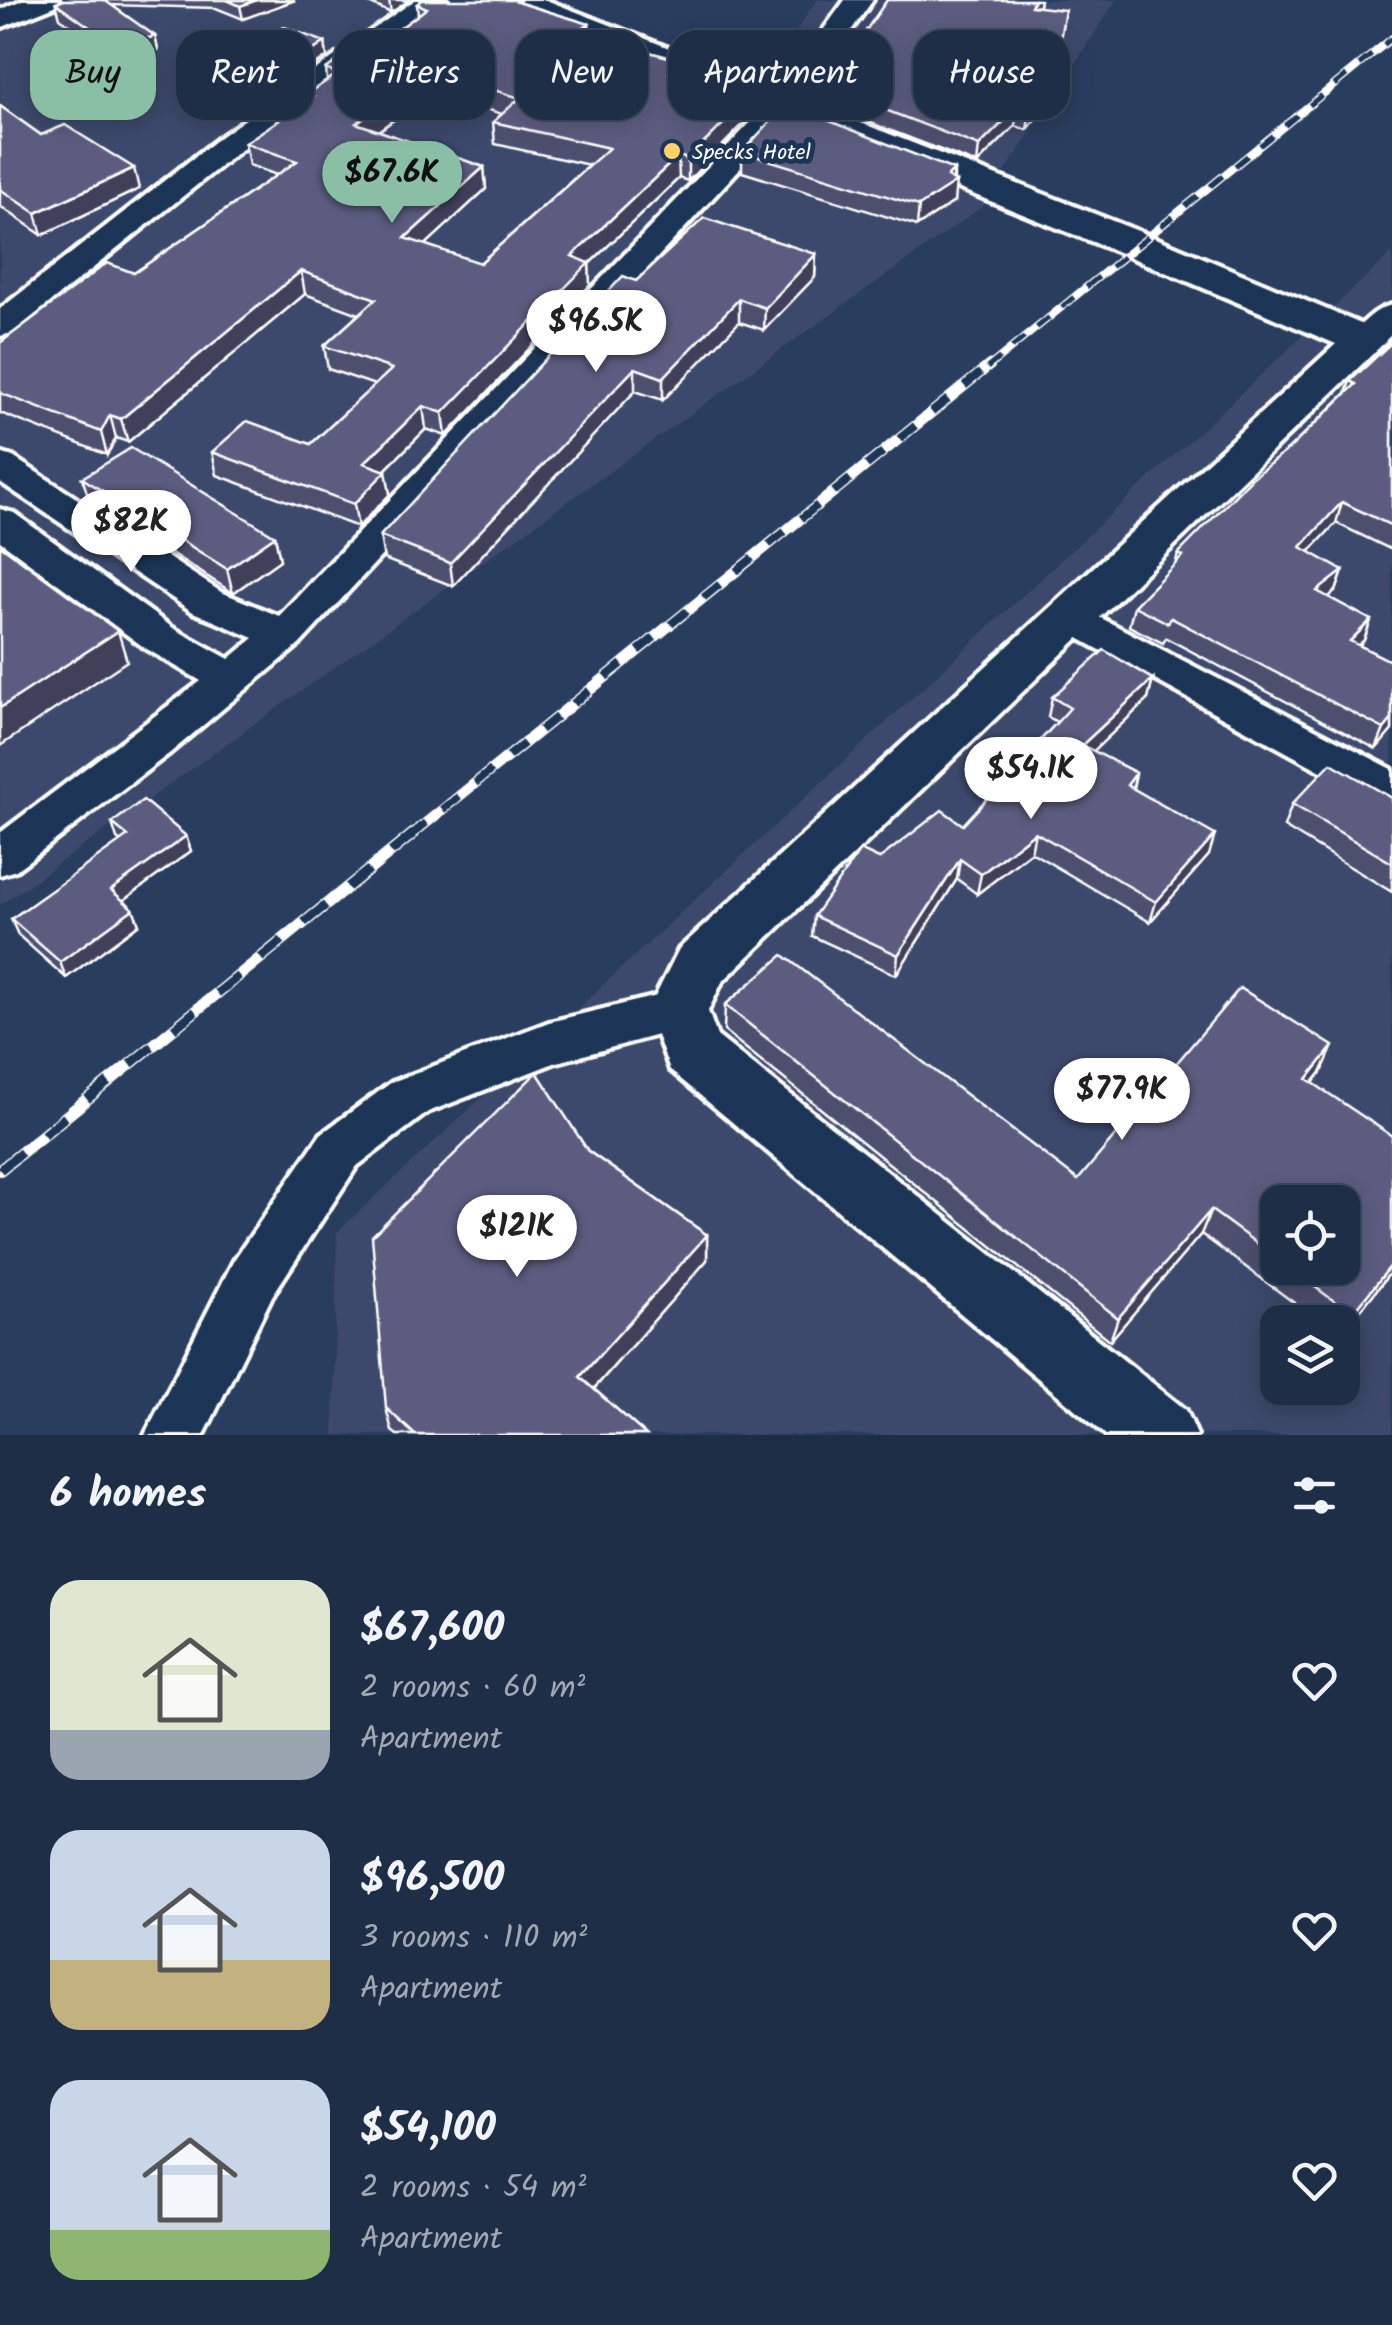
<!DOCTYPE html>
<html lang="en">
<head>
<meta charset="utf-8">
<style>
  :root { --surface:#1f2e47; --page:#2c3a52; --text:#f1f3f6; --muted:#a1a8b4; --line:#3c4a60; --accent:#8abfa5 }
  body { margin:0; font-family:Kalam,sans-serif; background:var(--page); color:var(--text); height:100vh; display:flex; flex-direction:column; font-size:38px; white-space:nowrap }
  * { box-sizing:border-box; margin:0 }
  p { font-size:32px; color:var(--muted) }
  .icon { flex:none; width:55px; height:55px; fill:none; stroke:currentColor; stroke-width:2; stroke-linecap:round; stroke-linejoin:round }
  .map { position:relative; height:1435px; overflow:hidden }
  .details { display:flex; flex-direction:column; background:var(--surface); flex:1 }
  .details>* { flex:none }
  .hud { position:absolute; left:30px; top:30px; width:1332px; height:90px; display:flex; gap:20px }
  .fabs { position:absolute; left:1260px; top:1185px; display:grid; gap:20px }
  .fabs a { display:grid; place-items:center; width:100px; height:100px; border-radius:20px; background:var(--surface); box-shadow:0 5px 25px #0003,0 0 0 2px var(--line); font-size:50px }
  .price { position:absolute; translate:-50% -85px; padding:0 22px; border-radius:35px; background:#fff; color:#222; font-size:32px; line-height:65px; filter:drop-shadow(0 2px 5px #0008) }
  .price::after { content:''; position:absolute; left:50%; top:60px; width:30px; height:22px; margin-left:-15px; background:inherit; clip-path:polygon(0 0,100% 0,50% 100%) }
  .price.current { background:var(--accent); color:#111 }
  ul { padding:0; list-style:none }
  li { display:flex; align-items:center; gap:30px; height:250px; padding:0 50px }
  li span { display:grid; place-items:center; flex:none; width:280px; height:200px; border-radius:30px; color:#555 }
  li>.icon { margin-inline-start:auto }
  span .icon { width:120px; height:120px; fill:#fffc; stroke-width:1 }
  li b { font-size:42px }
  h2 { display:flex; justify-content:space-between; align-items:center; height:120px; padding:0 50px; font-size:42px }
  .chip { padding:0 35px; border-radius:30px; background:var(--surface); box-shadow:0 5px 25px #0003,0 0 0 2px var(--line); font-size:35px; line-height:90px }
  .chip.current { background:var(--accent); color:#111 }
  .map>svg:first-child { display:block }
</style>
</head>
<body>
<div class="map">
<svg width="1392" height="1435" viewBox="0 0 1392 1435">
  <rect width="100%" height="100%" fill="#293d5f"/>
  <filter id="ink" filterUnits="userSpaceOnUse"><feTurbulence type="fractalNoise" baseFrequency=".01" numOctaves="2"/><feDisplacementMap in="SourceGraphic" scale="20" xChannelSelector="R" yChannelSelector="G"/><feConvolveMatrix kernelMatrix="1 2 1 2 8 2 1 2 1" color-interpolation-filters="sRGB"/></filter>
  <g filter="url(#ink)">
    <g fill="#3c4a6c" fill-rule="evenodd">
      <path d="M 0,0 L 504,0 L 750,99 L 817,0 L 1116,0 L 982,207 L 0,905 Z"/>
      <path d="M 1392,253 L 1392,1435 L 334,1435 L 337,1232 ZM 1278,1202 L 1342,1202 L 1342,1268 L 1278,1268 ZM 1278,1322 L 1342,1322 L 1342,1388 L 1278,1388 Z"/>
    </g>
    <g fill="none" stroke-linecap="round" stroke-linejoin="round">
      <g stroke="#fff" stroke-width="8">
        <g id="minor">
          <path d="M 22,0 L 59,0 L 55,6 L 0,28 L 0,10 Z"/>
          <path d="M 415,0 L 447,0 L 242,149 L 12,333 L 0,336 L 0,309 L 220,137 Z"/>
          <path d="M 845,0 L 873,0 L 794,110 L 299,645 L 170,753 L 16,870 L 0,875 L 0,833 L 201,681 L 145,648 L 0,541 L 0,509 L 14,513 L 173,628 L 229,659 L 254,638 L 193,612 L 0,482 L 0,453 L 13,457 L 221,592 L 279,616 L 774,98 Z"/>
          <path d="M 1392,305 L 1392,334 C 1379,347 1372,353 1353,348 L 1348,341 C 1358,326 1374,309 1392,305 Z"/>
          <path d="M 1074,604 L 1392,769 L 1392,806 L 1376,801 L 1060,628 L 1054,618 L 1060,608 Z"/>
          <path d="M 678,991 L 695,997 L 702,1011 L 695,1025 L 554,1063 L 428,1112 L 357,1166 L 272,1296 L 204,1435 L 145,1435 L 234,1260 L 321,1134 L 392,1082 L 549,1022 Z"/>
        </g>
      </g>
      <g stroke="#fff" stroke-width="8">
        <path id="major" d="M 499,0 L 546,0 L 1151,236 L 1380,332 L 1386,341 L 722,982 L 708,1011 L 717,1036 L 1186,1410 L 1197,1435 L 1106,1435 L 670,1070 L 648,1011 L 679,949 L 1336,344 L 1123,254 L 504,7 Z"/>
      </g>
      <use href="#minor" fill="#1d3557" fill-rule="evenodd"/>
      <use href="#major" fill="#1d3557" fill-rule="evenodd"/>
      <g stroke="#fff" stroke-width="8">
        <path id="rail-far2" d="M 987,368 L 1392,38"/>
      </g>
      <g stroke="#fff" stroke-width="11">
        <path id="rail-far1" d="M 410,836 L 990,365"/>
      </g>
      <g stroke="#fff" stroke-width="12">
        <path id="rail" d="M 0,1170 L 413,834"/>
      </g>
      <use href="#rail-far2" stroke="#1d3557" stroke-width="5" stroke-dasharray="16" stroke-linecap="butt"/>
      <use href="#rail-far1" stroke="#1d3557" stroke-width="8" stroke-dasharray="21" stroke-linecap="butt"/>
      <use href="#rail" stroke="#1d3557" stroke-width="9" stroke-dasharray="28" stroke-linecap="butt"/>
    </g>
    <g fill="#4e4f6e" stroke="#fff" stroke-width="2.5" fill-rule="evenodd">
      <path d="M 64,0 L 295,0 L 243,19 L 216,8 L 111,5 L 155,36 L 158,50 L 123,63 L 60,18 L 56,3 Z"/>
      <path d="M 362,0 L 409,0 L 391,13 Z"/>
      <path d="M 417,4 L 524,4 L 589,24 L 589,36 L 683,61 L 683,77 L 751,96 L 750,117 L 688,181 L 679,178 L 589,264 L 590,285 L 446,436 L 426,429 L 384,471 L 390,494 L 358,527 L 217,475 L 212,452 L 311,444 L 375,385 L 328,369 L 324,346 L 359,314 L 305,294 L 128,442 L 116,438 L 107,455 L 0,413 L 0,343 L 134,273 L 277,175 L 249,165 L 245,143 L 307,101 L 306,95 L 327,81 L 326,69 L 367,53 L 418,15 ZM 431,92 L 502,114 L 493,122 L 495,144 L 589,165 L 480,263 L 425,245 L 486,189 L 484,167 L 379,131 Z"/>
      <path d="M 1039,5 L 1038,7 L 1049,102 L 1027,130 L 1015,126 L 977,164 L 814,101 L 815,83 L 853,49 Z"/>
      <path d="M 325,42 L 327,57 L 297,78 L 253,61 L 250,46 Z"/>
      <path d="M 0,106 L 41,135 L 139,189 L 42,235 L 0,206 Z"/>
      <path d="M 742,152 L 954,170 L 954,202 L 917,226 L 742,172 Z"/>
      <path d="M 816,254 L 815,277 L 764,330 L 739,322 L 663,400 L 635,391 L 453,586 L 384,559 L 380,536 L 636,281 Z"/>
      <path d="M 1392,342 L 1392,550 L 1336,523 L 1309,552 L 1343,571 L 1336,591 L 1328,597 L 1371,620 L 1364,640 L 1359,645 L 1392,662 L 1392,730 L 1376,749 L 1166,638 L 1163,643 L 1129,626 L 1134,606 L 1175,565 L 1178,554 L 1290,448 L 1346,393 L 1350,381 Z"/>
      <path d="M 82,478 L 275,536 L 280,560 L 233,593 L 90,501 Z"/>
      <path d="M 1153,679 L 1148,699 L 1093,751 L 1136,773 L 1133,788 L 1209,855 L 1150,922 L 1031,852 L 977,894 L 957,879 L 896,975 L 812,936 L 814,916 L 879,859 L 963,825 L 1057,722 L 1048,717 L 1052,697 Z"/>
      <path d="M 1392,798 L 1392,892 L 1284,827 L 1292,804 Z"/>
      <path d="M 112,823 L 186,836 L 191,851 L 124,900 L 133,909 L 139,924 L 66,978 L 18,935 L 11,919 L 121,842 L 117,839 Z"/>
      <path d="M 725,1005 L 1078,1180 L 1322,1071 L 1313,1083 L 1392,1270 L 1342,1334 L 1342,1322 L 1320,1322 L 1201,1234 L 1110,1341 L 724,1031 ZM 1278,1202 L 1342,1268 L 1278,1268 Z"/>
      <path d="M 588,1151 L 707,1235 L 707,1260 L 594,1389 L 646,1435 L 397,1435 L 392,1431 L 386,1408 Z"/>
    </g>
    <g fill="#40405a" stroke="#fff" stroke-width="2.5">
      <path d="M 257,0 L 295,0 L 243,19 L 240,6 Z"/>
      <path d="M 389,0 L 409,0 L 391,13 Z"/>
      <path d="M 1034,0 L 1040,0 L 1039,5 L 1028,24 L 1031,6 Z"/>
      <path d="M 1065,10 L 1049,102 L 1027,130 L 1030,112 Z"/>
      <path d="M 589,24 L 590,45 L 577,33 Z"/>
      <path d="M 155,36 L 158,50 L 123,63 L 119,48 Z"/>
      <path d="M 325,42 L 327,57 L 297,78 L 295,63 Z"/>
      <path d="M 683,61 L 683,82 L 669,73 Z"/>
      <path d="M 429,70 L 431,92 L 359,145 L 356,123 Z"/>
      <path d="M 751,96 L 750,117 L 688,181 L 688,159 Z"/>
      <path d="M 1017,108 L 1015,126 L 977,164 L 979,146 Z"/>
      <path d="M 678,156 L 679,178 L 589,264 L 590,285 L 446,436 L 443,413 L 572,256 Z"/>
      <path d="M 484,167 L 486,189 L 408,261 L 405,238 Z"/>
      <path d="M 134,168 L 139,189 L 42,235 L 36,213 Z"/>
      <path d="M 954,170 L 952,184 L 956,182 L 954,202 L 917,226 L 919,206 Z"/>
      <path d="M 816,254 L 815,277 L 764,330 L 765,308 Z"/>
      <path d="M 301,271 L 305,294 L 128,442 L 121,419 Z"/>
      <path d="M 739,299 L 739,322 L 663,400 L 663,378 Z"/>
      <path d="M 635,368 L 635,391 L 453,586 L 450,563 Z"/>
      <path d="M 423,406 L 426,429 L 368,487 L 364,463 Z"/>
      <path d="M 110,415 L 116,438 L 107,455 L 101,432 Z"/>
      <path d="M 386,471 L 390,494 L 358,527 L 354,504 Z"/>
      <path d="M 1342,502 L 1336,523 L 1295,567 L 1301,547 Z"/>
      <path d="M 275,536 L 280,560 L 233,593 L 227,569 Z"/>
      <path d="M 1343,571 L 1336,591 L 1310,612 L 1317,591 Z"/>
      <path d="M 1371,620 L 1364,640 L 1343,661 L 1350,641 Z"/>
      <path d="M 118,631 L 127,661 L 0,746 L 0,708 Z"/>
      <path d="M 1153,679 L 1148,699 L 1078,766 L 1082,745 Z"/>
      <path d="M 1392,719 L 1392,730 L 1376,749 L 1384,729 Z"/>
      <path d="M 1136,773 L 1131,794 L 1127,785 Z"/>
      <path d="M 1035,832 L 1031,852 L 977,894 L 981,874 Z"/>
      <path d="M 1215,835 L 1209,855 L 1150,922 L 1156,902 Z"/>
      <path d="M 186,836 L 191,851 L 117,905 L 111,890 Z"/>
      <path d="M 960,859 L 957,879 L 896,975 L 898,955 Z"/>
      <path d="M 133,909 L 139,924 L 66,978 L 60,962 Z"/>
      <path d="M 1333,1046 L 1322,1071 L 1296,1104 L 1307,1079 Z"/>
      <path d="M 1211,1210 L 1201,1234 L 1110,1341 L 1118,1318 Z"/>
      <path d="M 707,1235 L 707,1260 L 583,1401 L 580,1377 Z"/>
      <path d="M 1392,1264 L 1392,1270 L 1342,1334 L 1352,1314 Z"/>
    </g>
    <g fill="#5b5c80" stroke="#fff" stroke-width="2.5" fill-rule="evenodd">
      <path d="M 64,0 L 104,0 L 155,36 L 119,48 L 56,3 Z"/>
      <path d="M 227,0 L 257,0 L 240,6 Z"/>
      <path d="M 422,0 L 521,0 L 517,2 L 589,24 L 577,33 L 683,61 L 669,73 L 751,96 L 688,159 L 678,156 L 572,256 L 589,263 L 443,413 L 423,406 L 364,463 L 386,471 L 354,504 L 212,452 L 247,421 L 311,444 L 392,369 L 324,346 L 376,299 L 301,271 L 121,419 L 110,415 L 101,432 L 0,393 L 0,343 L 107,263 L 134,273 L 297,161 L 245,143 L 313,97 L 306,95 L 337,74 L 326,69 L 355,48 L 367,53 L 427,8 L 417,4 ZM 429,70 L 520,98 L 493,122 L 609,148 L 480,263 L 405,238 L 484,167 L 356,123 Z"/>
      <path d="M 887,0 L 1034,0 L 1031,6 L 1065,10 L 1052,85 L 1030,112 L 1017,108 L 979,146 L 815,83 L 844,47 L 853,49 Z"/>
      <path d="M 284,27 L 325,42 L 295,63 L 250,46 Z"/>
      <path d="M 0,106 L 41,135 L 65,125 L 134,168 L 36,213 L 0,189 Z"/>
      <path d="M 784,107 L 794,107 L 954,170 L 947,177 L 956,182 L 919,206 L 742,152 Z"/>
      <path d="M 704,218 L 816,254 L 765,308 L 739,299 L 663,378 L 635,368 L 450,563 L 380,536 L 623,276 L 636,281 Z"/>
      <path d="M 1392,342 L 1392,526 L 1342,502 L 1301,547 L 1343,571 L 1317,591 L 1371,620 L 1350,641 L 1392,662 L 1392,719 L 1384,729 L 1171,618 L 1168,623 L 1134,606 L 1183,556 L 1178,554 L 1253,477 L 1290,448 L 1356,384 L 1350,381 Z"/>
      <path d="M 131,448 L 275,536 L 227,569 L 82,478 Z"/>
      <path d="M 0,545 L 118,631 L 0,708 Z"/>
      <path d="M 1104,650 L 1153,679 L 1082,745 L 1136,773 L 1127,785 L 1215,835 L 1156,902 L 1035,832 L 981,874 L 960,859 L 898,955 L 814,916 L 860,850 L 879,859 L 942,810 L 963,825 L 1070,708 L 1052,697 Z"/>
      <path d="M 1331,763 L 1392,798 L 1392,863 L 1292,804 Z"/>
      <path d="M 143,800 L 186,836 L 111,890 L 133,909 L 60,962 L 11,919 L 128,836 L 112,823 Z"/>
      <path d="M 783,955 L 1078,1180 L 1240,988 L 1333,1046 L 1307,1079 L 1392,1136 L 1392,1264 L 1352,1314 L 1289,1268 L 1342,1268 L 1342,1202 L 1278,1202 L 1278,1259 L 1211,1210 L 1118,1318 L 725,1005 Z"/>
      <path d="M 537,1072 L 588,1151 L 707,1235 L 580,1377 L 646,1435 L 415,1435 L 386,1408 L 372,1236 Z"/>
    </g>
  </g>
  <circle fill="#ffd166" stroke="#1d3557" stroke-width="4" cx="672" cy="151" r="10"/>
  <g text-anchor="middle" stroke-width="10" stroke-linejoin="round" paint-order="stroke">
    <g font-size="22" fill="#fff" stroke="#1d3557" text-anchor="start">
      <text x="692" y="159">Specks Hotel</text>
    </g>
  </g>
</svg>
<div class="fabs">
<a><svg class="icon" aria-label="locate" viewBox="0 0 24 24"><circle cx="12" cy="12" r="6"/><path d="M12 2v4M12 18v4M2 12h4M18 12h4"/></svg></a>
<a><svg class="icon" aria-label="layers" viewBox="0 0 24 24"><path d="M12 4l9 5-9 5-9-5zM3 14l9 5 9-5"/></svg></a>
</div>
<b class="price current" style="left:392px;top:226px">$67.6K</b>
<b class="price" style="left:596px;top:375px">$96.5K</b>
<b class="price" style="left:131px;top:575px">$82K</b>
<b class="price" style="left:1031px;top:822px">$54.1K</b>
<b class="price" style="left:1122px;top:1143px">$77.9K</b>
<b class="price" style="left:517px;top:1280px">$121K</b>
<div class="hud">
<a class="chip current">Buy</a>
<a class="chip">Rent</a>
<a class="chip">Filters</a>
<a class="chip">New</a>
<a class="chip">Apartment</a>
<a class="chip">House</a>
</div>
</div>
<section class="details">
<h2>6 homes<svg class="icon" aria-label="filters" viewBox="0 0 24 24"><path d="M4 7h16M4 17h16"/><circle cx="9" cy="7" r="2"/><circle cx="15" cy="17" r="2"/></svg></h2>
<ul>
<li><span style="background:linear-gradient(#dfe7d0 75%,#9aa5b1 0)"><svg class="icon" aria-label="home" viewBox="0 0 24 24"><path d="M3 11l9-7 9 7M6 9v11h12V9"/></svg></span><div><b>$67,600</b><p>2 rooms · 60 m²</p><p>Apartment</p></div><svg class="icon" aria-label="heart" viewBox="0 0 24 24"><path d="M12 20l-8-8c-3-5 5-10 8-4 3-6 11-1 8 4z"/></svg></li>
<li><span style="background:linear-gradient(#c9d6e8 65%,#c2b280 0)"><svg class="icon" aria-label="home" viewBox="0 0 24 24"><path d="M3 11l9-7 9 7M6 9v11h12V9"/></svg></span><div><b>$96,500</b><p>3 rooms · 110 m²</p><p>Apartment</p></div><svg class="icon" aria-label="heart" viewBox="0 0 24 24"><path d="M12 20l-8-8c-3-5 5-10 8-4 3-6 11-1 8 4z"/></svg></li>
<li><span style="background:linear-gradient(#c9d6e8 75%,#8fb573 0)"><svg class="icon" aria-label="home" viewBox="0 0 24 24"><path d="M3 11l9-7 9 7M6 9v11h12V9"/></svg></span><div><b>$54,100</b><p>2 rooms · 54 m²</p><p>Apartment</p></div><svg class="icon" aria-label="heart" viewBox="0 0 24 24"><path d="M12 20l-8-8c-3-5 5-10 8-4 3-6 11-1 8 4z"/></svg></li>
</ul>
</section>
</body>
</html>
